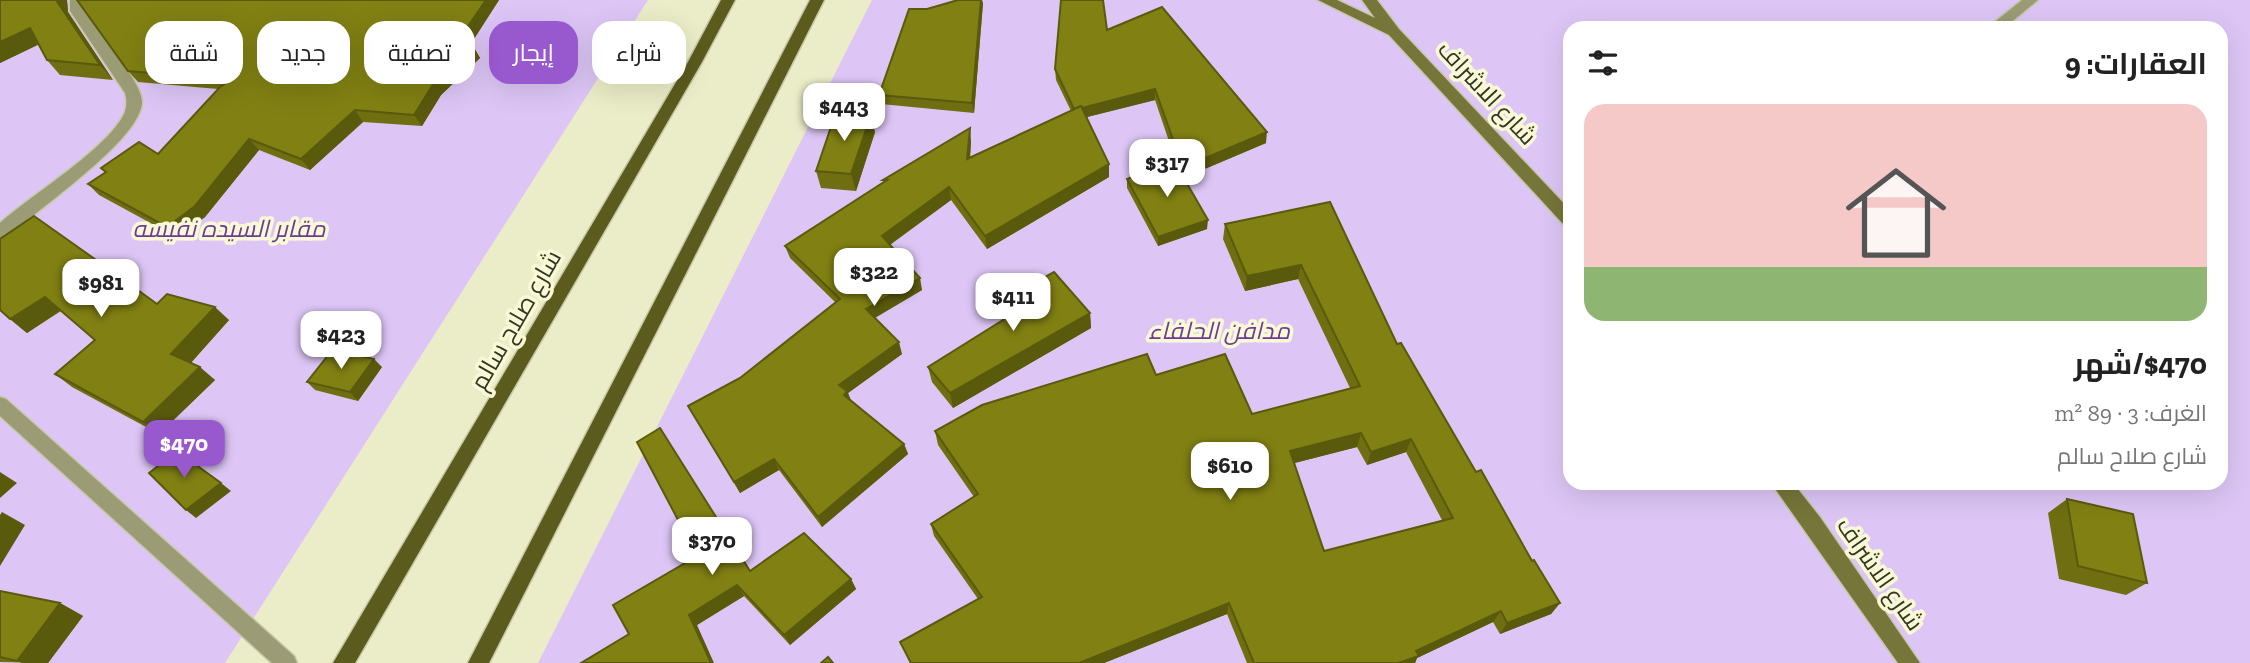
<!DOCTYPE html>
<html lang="ar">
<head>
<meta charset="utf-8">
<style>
  :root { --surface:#fff; --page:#f2f2f2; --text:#222; --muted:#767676; --accent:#9858ce }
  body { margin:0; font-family:"Zilla Slab",Cairo,serif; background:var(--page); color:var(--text); direction:rtl; height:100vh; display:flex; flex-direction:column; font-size:26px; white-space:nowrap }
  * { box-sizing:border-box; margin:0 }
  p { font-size:23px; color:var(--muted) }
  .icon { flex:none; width:38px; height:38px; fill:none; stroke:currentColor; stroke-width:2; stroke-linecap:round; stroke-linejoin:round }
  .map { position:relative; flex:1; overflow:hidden; direction:ltr }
  .panel { position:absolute; left:1563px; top:21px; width:665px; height:469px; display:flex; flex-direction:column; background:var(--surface); border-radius:21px; box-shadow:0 7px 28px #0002; direction:rtl }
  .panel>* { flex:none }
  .guide { position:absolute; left:21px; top:21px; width:665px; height:63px; direction:rtl; display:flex; gap:14px }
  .price { position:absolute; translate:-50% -60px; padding:0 16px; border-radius:14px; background:#fff; color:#222; font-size:23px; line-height:46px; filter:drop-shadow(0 2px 4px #0008) }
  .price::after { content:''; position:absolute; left:50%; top:42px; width:21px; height:16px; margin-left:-10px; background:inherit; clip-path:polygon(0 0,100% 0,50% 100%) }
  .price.active { background:var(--accent); color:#fff }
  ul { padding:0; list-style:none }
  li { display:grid; align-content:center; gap:14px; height:371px; padding:0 21px }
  li span { display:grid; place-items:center; height:217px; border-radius:21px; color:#555 }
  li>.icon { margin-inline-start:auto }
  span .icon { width:126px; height:126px; fill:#fffc; stroke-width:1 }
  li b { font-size:30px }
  h2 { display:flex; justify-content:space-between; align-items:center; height:84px; padding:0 21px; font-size:30px }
  .tag { padding:0 24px; border-radius:21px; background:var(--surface); box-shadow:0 7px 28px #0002; font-size:24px; line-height:63px }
  .tag.active { background:var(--accent); color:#fff }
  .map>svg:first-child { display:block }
</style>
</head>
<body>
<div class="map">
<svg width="2250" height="663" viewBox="0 0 2250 663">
  <rect width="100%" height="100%" fill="#ebedc8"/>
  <g fill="#ddc6f6" fill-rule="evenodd">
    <path d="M 0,0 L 648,0 L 225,663 L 0,663 Z"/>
    <path d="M 872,0 L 2250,0 L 2250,663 L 538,663 ZM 1570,28 L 2221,28 L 2221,483 L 1570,483 Z"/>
  </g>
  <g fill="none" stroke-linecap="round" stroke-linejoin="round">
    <g stroke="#c7c8a8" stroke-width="3">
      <g id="lane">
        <path d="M 70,0 L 84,0 L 84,11 C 96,28 143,83 142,102 C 142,139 35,211 6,238 L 0,239 L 0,223 C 31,195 107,149 124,114 C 127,107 127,100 125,93 L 70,11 Z"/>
        <path d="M 0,397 L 6,399 L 294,656 L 297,663 L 272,663 L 0,416 Z"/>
      </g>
    </g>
    <g stroke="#c7c8a8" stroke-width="3">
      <path id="street" d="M 2022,0 L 2038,0 L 2004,28 L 1987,28 Z"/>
    </g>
    <g stroke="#c7c8a8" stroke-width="3">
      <g id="secondary">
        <path d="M 1318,0 L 1337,0 L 1375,18 L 1362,0 L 1377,0 L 1399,29 L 1570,210 L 1570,227 L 1564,225 L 1389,35 Z"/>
        <path d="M 1771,483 L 1793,483 L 1820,517 L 1920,663 L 1898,663 Z"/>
      </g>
    </g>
    <g stroke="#c7c8a8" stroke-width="3">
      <g id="primary">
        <path d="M 721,0 L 735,0 L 702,62 L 355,663 L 333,663 L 688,62 Z"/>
        <path d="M 810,0 L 824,0 L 489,663 L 468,663 Z"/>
      </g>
    </g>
    <use href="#lane" fill="#9b9c75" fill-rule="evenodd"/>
    <use href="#street" fill="#9b9c75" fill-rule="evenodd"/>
    <use href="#secondary" fill="#76763a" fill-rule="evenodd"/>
    <use href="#primary" fill="#5b5b1d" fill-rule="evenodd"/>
  </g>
  <g fill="#6f6e10" fill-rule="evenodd">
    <path d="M 0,0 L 67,0 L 68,12 L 113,80 L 60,75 L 47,60 L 39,44 L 0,63 Z"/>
    <path d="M 77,0 L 499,0 L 470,45 L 473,46 L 480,58 L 441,95 L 422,126 L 363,122 L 310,170 L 259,150 L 205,217 L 178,238 L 99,195 L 88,184 L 105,172 L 101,168 L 158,154 L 218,89 L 138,82 L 128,71 Z"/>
    <path d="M 983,3 L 974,113 L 881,104 L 879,95 L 927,9 Z"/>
    <path d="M 1107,30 L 1266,143 L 1207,168 L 1180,173 L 1207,229 L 1158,246 L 1127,188 L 1127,179 L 1179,171 L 1155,100 L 1087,117 L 1109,177 L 987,249 L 951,200 L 890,245 L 922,290 L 875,318 L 902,354 L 848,393 L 851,400 L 904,444 L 908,454 L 822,527 L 779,470 L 740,493 L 688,406 L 740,378 L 835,302 L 790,258 L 785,246 L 884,183 L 883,180 L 971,141 L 970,158 L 1071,111 L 1056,80 L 1055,69 Z"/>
    <path d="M 875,132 L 856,191 L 821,188 L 816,171 Z"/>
    <path d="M 1330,202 L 1397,344 L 1476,472 L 1560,603 L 1551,614 L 1500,634 L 1493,622 L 1417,658 L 1415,663 L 1247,663 L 1227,614 L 1104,663 L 910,663 L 900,642 L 978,599 L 934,536 L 931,524 L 974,497 L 938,445 L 935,431 L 1156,375 L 1252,414 L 1350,388 L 1298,279 L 1245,291 L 1223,239 L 1225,224 ZM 1357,447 L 1367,465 L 1406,452 L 1442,520 L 1324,551 L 1294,463 Z"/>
    <path d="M 121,281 L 157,304 L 229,320 L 191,363 L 215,380 L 159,434 L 72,387 L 55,374 L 95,340 L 61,311 L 27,333 L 10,319 Z"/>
    <path d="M 1017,292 L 1090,313 L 1091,328 L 953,408 L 932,382 L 928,367 L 1020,309 Z"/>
    <path d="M 382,367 L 358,401 L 315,390 L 307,382 Z"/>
    <path d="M 2067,499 L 2147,583 L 2126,595 L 2059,579 L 2048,513 Z"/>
    <path d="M 750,571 L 851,579 L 856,589 L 790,645 L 744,596 L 697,625 L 581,663 Z"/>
    <path d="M 0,591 L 60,603 L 83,616 L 48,663 L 0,662 Z"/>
  </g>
  <g fill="#5a5a0d">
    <path d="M 56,0 L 67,0 L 68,12 L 113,80 L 100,65 Z"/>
    <path d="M 486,0 L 499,0 L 465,53 L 458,41 Z"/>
    <path d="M 981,0 L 982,0 L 983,3 L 974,113 L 972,103 Z"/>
    <path d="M 30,28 L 44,42 L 0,63 L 0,42 Z"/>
    <path d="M 473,46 L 480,58 L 441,95 L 422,126 L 414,115 L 434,83 Z"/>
    <path d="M 1155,89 L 1155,100 L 1075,120 L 1075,109 Z"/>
    <path d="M 355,110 L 363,122 L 310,170 L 301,159 Z"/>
    <path d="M 871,115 L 875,132 L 856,191 L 851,174 Z"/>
    <path d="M 970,128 L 971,141 L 969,172 L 967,159 Z"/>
    <path d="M 1267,132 L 1266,143 L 1207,168 L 1180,173 L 1181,162 Z"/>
    <path d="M 249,139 L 259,150 L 205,217 L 178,238 L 167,227 Z"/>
    <path d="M 1109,164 L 1109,177 L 987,249 L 985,236 Z"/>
    <path d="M 949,187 L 951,200 L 885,248 L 882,236 Z"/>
    <path d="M 1208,220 L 1207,229 L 1158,246 L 1158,237 Z"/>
    <path d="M 1301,265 L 1298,279 L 1245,291 L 1247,276 Z"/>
    <path d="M 106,267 L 121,281 L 96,275 Z"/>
    <path d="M 920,278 L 922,290 L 869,321 L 866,309 Z"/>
    <path d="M 45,297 L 61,310 L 27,333 L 10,319 Z"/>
    <path d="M 215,307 L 229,320 L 186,368 L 171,354 Z"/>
    <path d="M 1090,313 L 1091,328 L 953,408 L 950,393 Z"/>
    <path d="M 899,342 L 902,354 L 848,393 L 851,402 L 848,406 L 839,385 Z"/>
    <path d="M 374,359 L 382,367 L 358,401 L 350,392 Z"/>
    <path d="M 200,367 L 215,380 L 159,434 L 143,422 Z"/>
    <path d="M 1361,433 L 1357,447 L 1287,465 L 1290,451 Z"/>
    <path d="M 1411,439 L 1406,452 L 1367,465 L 1371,452 Z"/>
    <path d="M 904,444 L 908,454 L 822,527 L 818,517 Z"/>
    <path d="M 774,459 L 779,470 L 740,493 L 734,482 Z"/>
    <path d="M 0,472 L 17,483 L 0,498 Z"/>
    <path d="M 221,483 L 231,491 L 196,518 L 186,510 Z"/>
    <path d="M 2,512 L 25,525 L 0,566 L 0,515 Z"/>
    <path d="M 851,579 L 856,589 L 790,645 L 784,635 Z"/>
    <path d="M 737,585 L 744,596 L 697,625 L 714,663 L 711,663 L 689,615 Z"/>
    <path d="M 60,603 L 83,616 L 48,663 L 22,663 L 17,661 Z"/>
    <path d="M 1229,603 L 1227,614 L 1104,663 L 1079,663 Z"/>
    <path d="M 1560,603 L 1551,614 L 1500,634 L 1507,623 Z"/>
    <path d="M 1501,611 L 1493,622 L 1417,658 L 1415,663 L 1398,663 L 1416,651 Z"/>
  </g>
  <g fill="#818013" stroke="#5a5a0d" stroke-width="2" fill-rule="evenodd">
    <path d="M 0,0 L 56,0 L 100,65 L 47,60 L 30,28 L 0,42 Z"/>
    <path d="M 77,0 L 486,0 L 458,41 L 473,46 L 434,83 L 414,115 L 355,110 L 301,159 L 249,139 L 195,206 L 167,227 L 88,184 L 106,172 L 101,168 L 139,142 L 158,154 L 220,87 L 231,80 L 128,71 Z"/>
    <path d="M 958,0 L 981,0 L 972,103 L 879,95 L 909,9 L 927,9 Z"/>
    <path d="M 1061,0 L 1103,0 L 1107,30 L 1162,7 L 1267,132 L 1208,157 L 1181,162 L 1155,89 L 1082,108 L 1081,106 L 1074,109 L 1055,69 Z"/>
    <path d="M 1081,106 L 1109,164 L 985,236 L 949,187 L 882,236 L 920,278 L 866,309 L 899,342 L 839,385 L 847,391 L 844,395 L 904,444 L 818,517 L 774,459 L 734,482 L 688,406 L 740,378 L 840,299 L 785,246 L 887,180 L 883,180 L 970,128 L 967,159 Z"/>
    <path d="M 836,112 L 871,115 L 851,174 L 816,171 Z"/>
    <path d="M 1174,161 L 1208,220 L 1158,237 L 1127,179 Z"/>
    <path d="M 1330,202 L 1397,344 L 1401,343 L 1476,472 L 1481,470 L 1532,561 L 1534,560 L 1560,603 L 1507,623 L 1501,611 L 1416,651 L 1419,656 L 1398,663 L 1254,663 L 1229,603 L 1079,663 L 911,663 L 900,642 L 982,597 L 931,524 L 978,494 L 935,431 L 982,405 L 1147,354 L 1156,375 L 1225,354 L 1252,414 L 1360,386 L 1301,265 L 1247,276 L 1225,224 ZM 1361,433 L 1371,452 L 1411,439 L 1453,518 L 1324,551 L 1290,451 Z"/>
    <path d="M 34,216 L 106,267 L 96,275 L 128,283 L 157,304 L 167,294 L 215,307 L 171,354 L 200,367 L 143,422 L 55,374 L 95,340 L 45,297 L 10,319 L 0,310 L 0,239 Z"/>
    <path d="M 1054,272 L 1090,313 L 950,393 L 928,367 L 1027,305 L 1017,292 Z"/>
    <path d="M 333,349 L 374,359 L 350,392 L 307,382 Z"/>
    <path d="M 660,428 L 750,571 L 804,533 L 851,579 L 784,635 L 737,585 L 689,615 L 711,663 L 581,663 L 629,634 L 613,605 L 697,556 L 637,442 Z"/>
    <path d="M 177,451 L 221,483 L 186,510 L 149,473 Z"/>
    <path d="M 2067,499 L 2133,514 L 2147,583 L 2078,566 Z"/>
    <path d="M 0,591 L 60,603 L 17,661 L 0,657 Z"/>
    <path d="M 828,657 L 833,663 L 821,663 Z"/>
  </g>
  <g text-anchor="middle" stroke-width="7" stroke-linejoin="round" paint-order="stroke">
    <g font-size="24" fill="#353527" stroke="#f9fad5">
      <text transform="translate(1487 93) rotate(47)" y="8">شارع الاشراف</text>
      <text transform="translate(516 320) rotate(-60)" y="8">شارع صلاح سالم</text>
      <text transform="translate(1880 574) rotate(55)" y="8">شارع الاشراف</text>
    </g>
    <g font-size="24" font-style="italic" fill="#6d3a98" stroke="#f9fad5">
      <text x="229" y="237">مقابر السيده نفيسه</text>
      <text x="1219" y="339">مدافن الحلفاء</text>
    </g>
  </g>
</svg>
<b class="price" style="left:844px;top:143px">$443</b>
<b class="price" style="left:1167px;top:199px">$317</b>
<b class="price" style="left:874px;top:308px">$322</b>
<b class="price" style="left:101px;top:319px">$981</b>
<b class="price" style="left:1013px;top:333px">$411</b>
<b class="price" style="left:341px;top:371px">$423</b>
<b class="price active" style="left:184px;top:480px">$470</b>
<b class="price" style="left:1230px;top:502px">$610</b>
<b class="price" style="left:712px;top:577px">$370</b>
<div class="guide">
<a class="tag">شراء</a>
<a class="tag active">إيجار</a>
<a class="tag">تصفية</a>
<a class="tag">جديد</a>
<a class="tag">شقة</a>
</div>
<section class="panel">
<h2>العقارات: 9<svg class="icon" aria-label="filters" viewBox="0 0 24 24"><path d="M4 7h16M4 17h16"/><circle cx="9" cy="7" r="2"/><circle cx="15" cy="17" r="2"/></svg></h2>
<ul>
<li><span style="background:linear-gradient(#f6c9c9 75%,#8fb573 0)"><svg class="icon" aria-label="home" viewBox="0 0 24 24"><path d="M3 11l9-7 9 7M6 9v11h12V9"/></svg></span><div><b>$470/شهر</b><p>الغرف: 3 · 89 m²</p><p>شارع صلاح سالم</p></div></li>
</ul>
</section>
</div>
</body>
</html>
